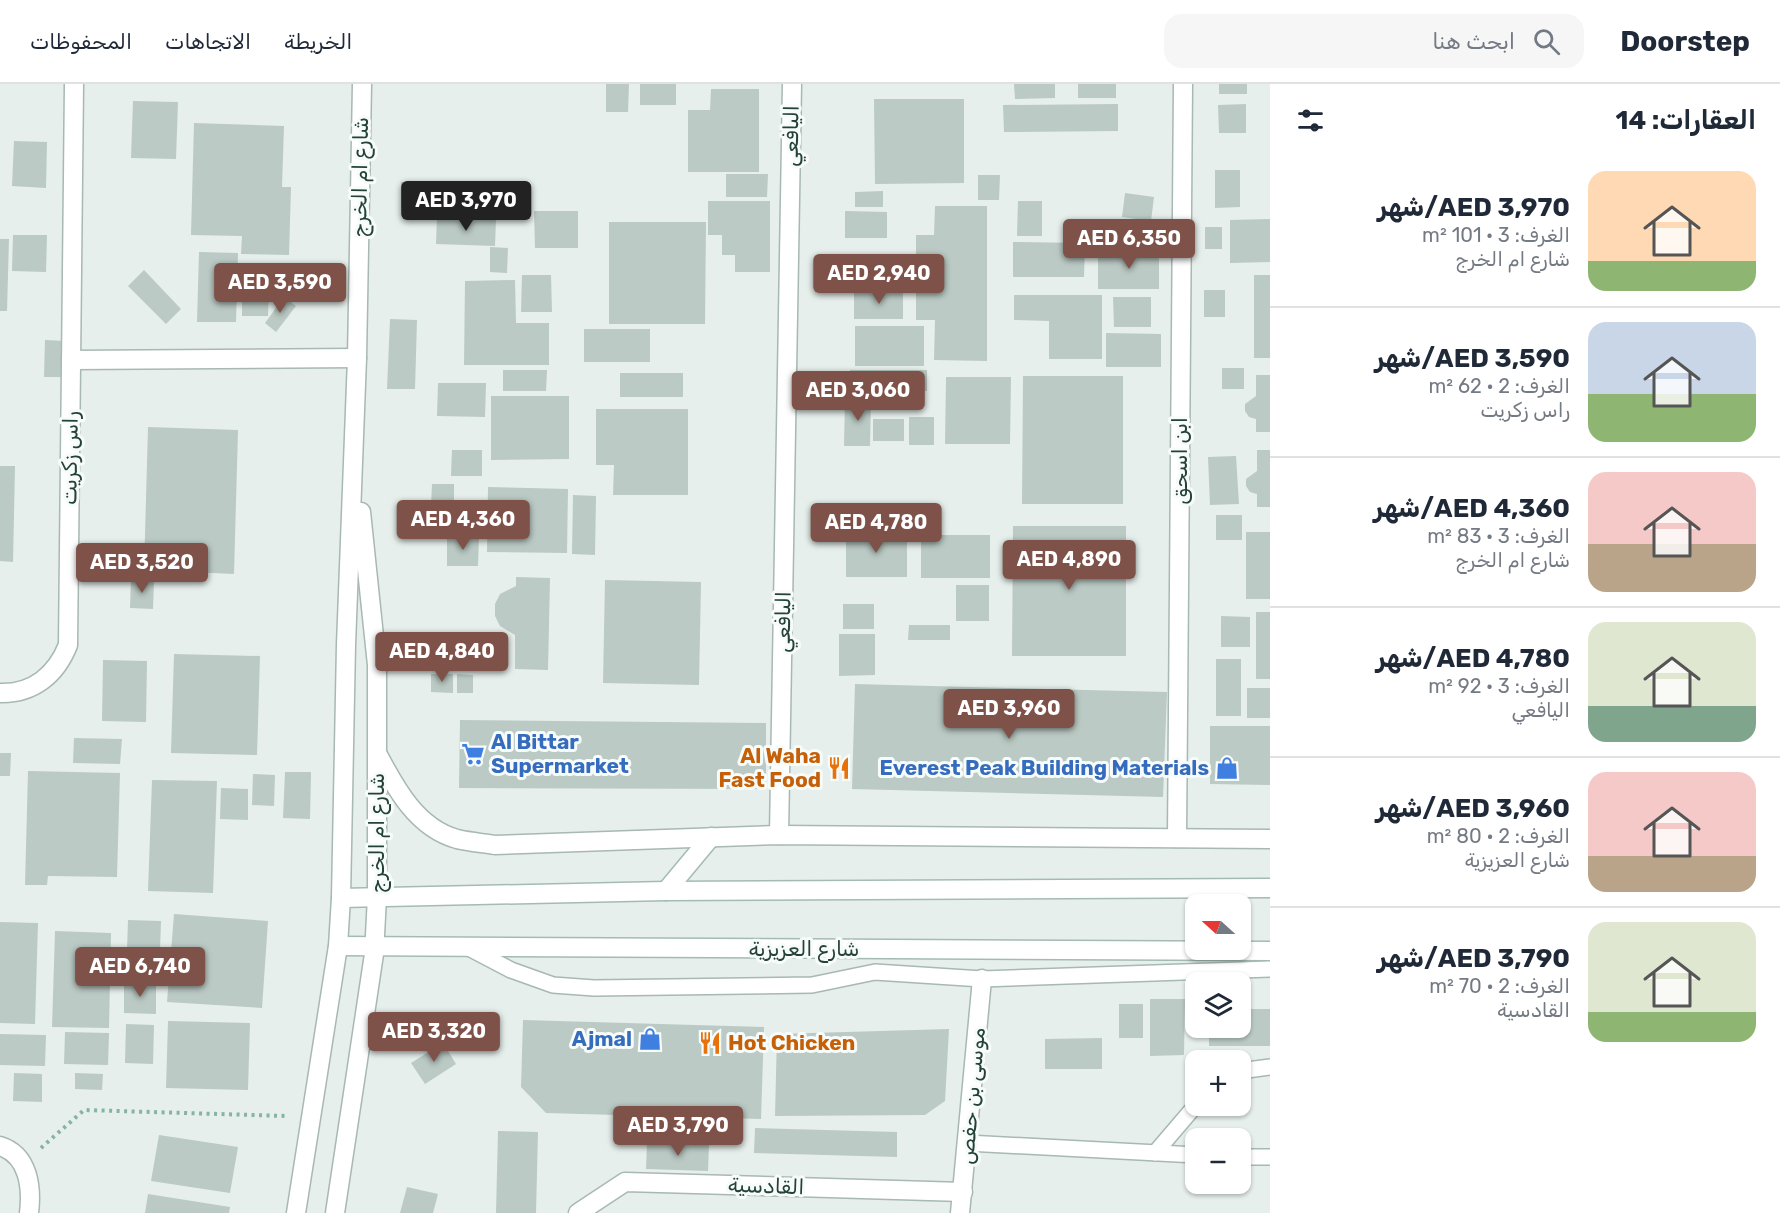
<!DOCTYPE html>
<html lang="ar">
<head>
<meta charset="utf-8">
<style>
  :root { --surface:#fff; --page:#f6f6f7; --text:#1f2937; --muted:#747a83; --line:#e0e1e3; --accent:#7f5249 }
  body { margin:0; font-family:Rubik,Cairo,sans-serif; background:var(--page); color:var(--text); direction:rtl; height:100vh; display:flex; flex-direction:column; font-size:22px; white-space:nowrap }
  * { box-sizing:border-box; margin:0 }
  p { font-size:20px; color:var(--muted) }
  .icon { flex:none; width:33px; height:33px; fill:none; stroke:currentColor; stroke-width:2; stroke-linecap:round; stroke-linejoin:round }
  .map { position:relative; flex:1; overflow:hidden; direction:ltr }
  .drawer { display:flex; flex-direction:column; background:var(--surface); width:510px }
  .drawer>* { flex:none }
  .needle { width:39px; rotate:291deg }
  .controls { position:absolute; left:1185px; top:810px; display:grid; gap:12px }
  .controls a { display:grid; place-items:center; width:66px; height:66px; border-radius:12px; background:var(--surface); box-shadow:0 2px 4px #0004; font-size:30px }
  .price { position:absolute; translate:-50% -51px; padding:0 14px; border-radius:6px; background:var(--accent); color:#fff; font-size:20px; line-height:39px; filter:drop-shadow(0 2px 3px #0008) }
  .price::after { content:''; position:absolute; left:50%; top:36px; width:18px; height:14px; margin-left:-9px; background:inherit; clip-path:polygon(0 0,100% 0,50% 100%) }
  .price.current { background:#222; color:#fff }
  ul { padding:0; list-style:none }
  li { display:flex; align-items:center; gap:18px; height:150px; padding:0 24px }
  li+li { border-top:2px solid var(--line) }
  li span { display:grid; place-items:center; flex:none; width:168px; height:120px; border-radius:18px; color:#555 }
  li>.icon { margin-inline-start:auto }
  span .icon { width:72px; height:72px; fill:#fffc; stroke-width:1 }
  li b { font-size:26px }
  h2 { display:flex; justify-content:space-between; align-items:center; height:72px; padding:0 24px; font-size:26px }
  header { display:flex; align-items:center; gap:36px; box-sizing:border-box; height:84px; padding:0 30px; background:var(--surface); border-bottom:2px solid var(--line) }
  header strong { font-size:28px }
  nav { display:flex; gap:33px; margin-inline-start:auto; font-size:21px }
  .search { width:420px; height:54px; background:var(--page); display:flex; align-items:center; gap:15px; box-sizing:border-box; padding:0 21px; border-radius:18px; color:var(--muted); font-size:22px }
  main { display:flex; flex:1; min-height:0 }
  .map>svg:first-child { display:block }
</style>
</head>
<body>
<header>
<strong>Doorstep</strong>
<div class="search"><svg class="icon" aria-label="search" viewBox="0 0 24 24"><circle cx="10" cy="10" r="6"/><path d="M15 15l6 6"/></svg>ابحث هنا</div>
<nav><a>الخريطة</a><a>الاتجاهات</a><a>المحفوظات</a></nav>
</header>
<main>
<section class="drawer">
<h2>العقارات: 14<svg class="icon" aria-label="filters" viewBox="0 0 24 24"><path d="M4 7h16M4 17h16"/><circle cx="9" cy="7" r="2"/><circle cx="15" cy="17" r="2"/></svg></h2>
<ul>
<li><span style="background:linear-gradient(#ffd9b3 75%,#8fb573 0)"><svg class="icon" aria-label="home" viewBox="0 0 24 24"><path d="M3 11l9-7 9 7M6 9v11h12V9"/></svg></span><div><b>AED 3,970/شهر</b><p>الغرف: 3 · 101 m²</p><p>شارع ام الخرج</p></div></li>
<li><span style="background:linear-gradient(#c9d6e8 60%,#8fb573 0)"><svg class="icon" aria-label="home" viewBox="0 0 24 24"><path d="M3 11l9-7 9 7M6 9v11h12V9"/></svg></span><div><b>AED 3,590/شهر</b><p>الغرف: 2 · 62 m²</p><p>راس زكريت</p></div></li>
<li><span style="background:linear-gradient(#f6c9c9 60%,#b9a48a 0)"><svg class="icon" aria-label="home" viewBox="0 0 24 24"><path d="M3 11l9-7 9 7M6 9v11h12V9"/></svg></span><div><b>AED 4,360/شهر</b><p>الغرف: 3 · 83 m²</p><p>شارع ام الخرج</p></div></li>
<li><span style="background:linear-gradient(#dfe7d0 70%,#7fa58c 0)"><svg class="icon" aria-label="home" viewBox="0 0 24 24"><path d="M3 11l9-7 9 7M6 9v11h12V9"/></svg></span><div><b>AED 4,780/شهر</b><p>الغرف: 3 · 92 m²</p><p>اليافعي</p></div></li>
<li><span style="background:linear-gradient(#f6c9c9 70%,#b9a48a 0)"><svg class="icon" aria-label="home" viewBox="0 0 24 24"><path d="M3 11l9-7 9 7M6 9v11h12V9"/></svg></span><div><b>AED 3,960/شهر</b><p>الغرف: 2 · 80 m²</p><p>شارع العزيزية</p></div></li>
<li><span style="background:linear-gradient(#dfe7d0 75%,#8fb573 0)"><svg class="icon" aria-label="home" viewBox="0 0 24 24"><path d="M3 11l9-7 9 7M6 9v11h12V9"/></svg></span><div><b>AED 3,790/شهر</b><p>الغرف: 2 · 70 m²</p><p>القادسية</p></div></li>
</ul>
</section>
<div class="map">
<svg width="1270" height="1129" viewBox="0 0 1270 1129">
  <rect width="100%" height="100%" fill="#e6efeb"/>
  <g fill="#bbcac4">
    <path d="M 606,0 L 629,0 L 628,28 L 606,28 Z"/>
    <rect x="640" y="0" width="36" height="21"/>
    <path d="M 1014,0 L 1055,0 L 1055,14 L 1015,15 Z"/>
    <rect x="1078" y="0" width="38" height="14"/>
    <rect x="1219" y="0" width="28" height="10"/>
    <path d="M 711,5 L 759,5 L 759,88 L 688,88 L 688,26 L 710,26 Z"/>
    <path d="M 874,15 L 964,15 L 964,99 L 875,100 Z"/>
    <path d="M 133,17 L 178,18 L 176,75 L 131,74 Z"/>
    <path d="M 1118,20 L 1118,47 L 1004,48 L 1003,21 Z"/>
    <path d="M 1246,20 L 1246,49 L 1219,49 L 1218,21 Z"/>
    <path d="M 194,39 L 284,42 L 282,103 L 291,103 L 289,171 L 241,170 L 242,152 L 191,151 Z"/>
    <path d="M 14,57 L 47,58 L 46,104 L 12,102 Z"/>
    <path d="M 1215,86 L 1240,86 L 1240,123 L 1215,124 Z"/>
    <path d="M 726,90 L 768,90 L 767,113 L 726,113 Z"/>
    <path d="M 978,91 L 1000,91 L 999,116 L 978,116 Z"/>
    <path d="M 443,97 L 494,99 L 493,129 L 443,128 Z"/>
    <path d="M 401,98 L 431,99 L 430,124 L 401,124 Z"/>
    <path d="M 502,102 L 525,103 L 524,135 L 501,134 Z"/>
    <path d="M 883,107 L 883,123 L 855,123 L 855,108 Z"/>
    <path d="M 1125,109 L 1154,113 L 1151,137 L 1122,133 Z"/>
    <path d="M 708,117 L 770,117 L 770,188 L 735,188 L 735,171 L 722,171 L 722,151 L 708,151 Z"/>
    <path d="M 1018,117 L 1042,117 L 1042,152 L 1017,152 Z"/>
    <path d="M 935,122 L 987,122 L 987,277 L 934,276 L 935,236 L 916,236 L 916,151 L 934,151 Z"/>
    <path d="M 534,127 L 578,127 L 578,164 L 535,164 Z"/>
    <path d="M 845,127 L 887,128 L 887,154 L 845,154 Z"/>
    <path d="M 437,133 L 496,135 L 495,162 L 436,160 Z"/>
    <path d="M 1270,135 L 1270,178 L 1230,179 L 1230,136 Z"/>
    <path d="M 609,138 L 706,138 L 705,240 L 609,240 Z"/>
    <rect x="1205" y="143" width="17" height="22"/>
    <path d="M 13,151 L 47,151 L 46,188 L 12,187 Z"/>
    <path d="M 0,155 L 9,155 L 7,227 L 0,227 Z"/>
    <path d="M 1013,158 L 1085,159 L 1084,193 L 1013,193 Z"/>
    <path d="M 490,163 L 508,164 L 507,189 L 490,188 Z"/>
    <path d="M 1159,167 L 1159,205 L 1098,205 L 1098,168 Z"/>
    <path d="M 199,168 L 238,169 L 236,238 L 197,238 Z"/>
    <path d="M 144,186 L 181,225 L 166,240 L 128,202 Z"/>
    <path d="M 522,191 L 551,191 L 552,228 L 521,228 Z"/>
    <rect x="1254" y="191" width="16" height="83"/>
    <path d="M 515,196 L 516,239 L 549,239 L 549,281 L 464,281 L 465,197 Z"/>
    <rect x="1204" y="206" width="21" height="27"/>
    <rect x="854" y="207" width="49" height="28"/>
    <path d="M 242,209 L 269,210 L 268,232 L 242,232 Z"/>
    <path d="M 1014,211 L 1102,211 L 1102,275 L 1049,275 L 1049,237 L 1014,236 Z"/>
    <path d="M 284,213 L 296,222 L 276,248 L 265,239 Z"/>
    <path d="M 1113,213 L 1151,213 L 1151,243 L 1114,243 Z"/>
    <path d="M 390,235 L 417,236 L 415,305 L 387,305 Z"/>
    <rect x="855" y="242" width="69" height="40"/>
    <rect x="584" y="245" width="66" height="33"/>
    <path d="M 1106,249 L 1161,250 L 1161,283 L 1106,283 Z"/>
    <path d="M 45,256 L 66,257 L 64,293 L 44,293 Z"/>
    <rect x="1222" y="284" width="22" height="21"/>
    <path d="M 503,286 L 547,286 L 546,307 L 503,307 Z"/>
    <rect x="850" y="286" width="77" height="21"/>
    <rect x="620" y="289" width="63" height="24"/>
    <path d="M 1256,291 L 1270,291 L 1270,348 L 1256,348 L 1256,335 L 1249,333 L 1245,327 L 1245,320 L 1256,312 Z"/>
    <path d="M 1023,292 L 1123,292 L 1123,420 L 1022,420 Z"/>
    <path d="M 946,293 L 1011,293 L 1010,360 L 945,360 Z"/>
    <path d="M 438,299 L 486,299 L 485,333 L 437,332 Z"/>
    <path d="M 491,312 L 569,312 L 569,375 L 491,376 Z"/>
    <path d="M 845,314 L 871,314 L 870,362 L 844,362 Z"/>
    <path d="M 596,325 L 688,325 L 688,411 L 613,411 L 614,381 L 596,381 Z"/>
    <rect x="909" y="333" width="25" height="28"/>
    <rect x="873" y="335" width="31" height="22"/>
    <path d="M 148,343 L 238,346 L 234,490 L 144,486 Z"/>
    <path d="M 452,366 L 482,366 L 482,392 L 451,392 Z"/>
    <path d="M 1257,366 L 1270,366 L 1270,423 L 1257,423 L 1257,410 L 1250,408 L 1246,402 L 1246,395 L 1257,387 Z"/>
    <path d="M 1236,372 L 1239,420 L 1210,421 L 1208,373 Z"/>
    <path d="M 0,382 L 15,382 L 13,478 L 0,477 Z"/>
    <path d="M 432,400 L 454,400 L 454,422 L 431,422 Z"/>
    <path d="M 488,403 L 568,405 L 567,469 L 487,468 Z"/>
    <path d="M 573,411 L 596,412 L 595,471 L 572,470 Z"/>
    <rect x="1216" y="431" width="26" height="25"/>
    <path d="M 1013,442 L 1126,442 L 1126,572 L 1012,572 Z"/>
    <rect x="846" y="446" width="61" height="47"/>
    <rect x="1246" y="448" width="24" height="67"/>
    <rect x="921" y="451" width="69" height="43"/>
    <path d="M 447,452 L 479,452 L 478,482 L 447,482 Z"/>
    <path d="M 516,493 L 550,494 L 548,586 L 515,585 L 515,551 L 500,542 L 495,532 L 495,520 L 500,510 L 516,502 Z"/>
    <path d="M 131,495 L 154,496 L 153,525 L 130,524 Z"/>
    <path d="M 605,496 L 701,498 L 699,601 L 603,599 Z"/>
    <rect x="956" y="501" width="33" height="36"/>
    <rect x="843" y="520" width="31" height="25"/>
    <rect x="1256" y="528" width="14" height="67"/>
    <path d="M 1221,532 L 1250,533 L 1250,563 L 1221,563 Z"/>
    <path d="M 909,541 L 950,541 L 950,556 L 908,556 Z"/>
    <path d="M 839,550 L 875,550 L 875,591 L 839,592 Z"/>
    <path d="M 174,570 L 260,572 L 257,671 L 171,669 Z"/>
    <rect x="1216" y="575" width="25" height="57"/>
    <path d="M 103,576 L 147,577 L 146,638 L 102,637 Z"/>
    <path d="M 431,590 L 453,590 L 453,609 L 431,608 Z"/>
    <path d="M 457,590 L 473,591 L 473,609 L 457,609 Z"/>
    <path d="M 855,600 L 1167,608 L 1163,713 L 852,705 Z"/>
    <rect x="1247" y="604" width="23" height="30"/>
    <path d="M 460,636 L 766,639 L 766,705 L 459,704 Z"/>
    <path d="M 1210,642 L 1270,642 L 1270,701 L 1210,700 Z"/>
    <path d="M 74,654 L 122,655 L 120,680 L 73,679 Z"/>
    <path d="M 0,669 L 11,669 L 10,692 L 0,692 Z"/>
    <path d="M 28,687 L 120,689 L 117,793 L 48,792 L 47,801 L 25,801 Z"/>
    <path d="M 285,688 L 311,688 L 310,735 L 283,734 Z"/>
    <path d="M 253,690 L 275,691 L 274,722 L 252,721 Z"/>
    <path d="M 152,696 L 217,697 L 213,809 L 148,807 Z"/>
    <path d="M 221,704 L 248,705 L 248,736 L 220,735 Z"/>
    <path d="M 174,830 L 268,837 L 262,924 L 167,918 Z"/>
    <path d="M 128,836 L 161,837 L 160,867 L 127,866 Z"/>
    <path d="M 0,838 L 38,839 L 35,940 L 0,939 Z"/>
    <path d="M 55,847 L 111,849 L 109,944 L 52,943 Z"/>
    <path d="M 124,898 L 156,898 L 156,930 L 124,929 Z"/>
    <path d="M 1150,915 L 1185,915 L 1184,971 L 1150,972 Z"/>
    <rect x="1119" y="920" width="24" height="34"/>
    <path d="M 1240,925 L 1270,925 L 1270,962 L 1209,962 L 1209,944 L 1240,944 Z"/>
    <path d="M 523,936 L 764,943 L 761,1035 L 546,1029 L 521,1003 Z"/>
    <path d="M 168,937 L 250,939 L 248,1006 L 166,1004 Z"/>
    <path d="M 126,940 L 154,941 L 153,980 L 125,979 Z"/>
    <path d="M 949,945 L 945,1017 L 925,1031 L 775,1032 L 777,950 Z"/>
    <path d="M 65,948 L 109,949 L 108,981 L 64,980 Z"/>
    <path d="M 0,950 L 46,951 L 45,982 L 0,981 Z"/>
    <path d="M 1102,954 L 1102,985 L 1045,985 L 1045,955 Z"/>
    <path d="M 443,959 L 456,980 L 425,1000 L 411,979 Z"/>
    <path d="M 14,989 L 42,990 L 42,1018 L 13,1017 Z"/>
    <path d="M 75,989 L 103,990 L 102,1006 L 75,1005 Z"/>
    <path d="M 755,1044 L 897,1048 L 897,1073 L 754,1069 Z"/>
    <path d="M 498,1047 L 538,1048 L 536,1129 L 496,1129 Z"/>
    <path d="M 159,1051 L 238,1063 L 230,1109 L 151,1097 Z"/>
    <path d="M 647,1058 L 709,1060 L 708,1087 L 646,1085 Z"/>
    <path d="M 407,1103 L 438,1110 L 433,1129 L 400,1129 Z"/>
    <path d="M 148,1110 L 230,1123 L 229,1129 L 145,1129 Z"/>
  </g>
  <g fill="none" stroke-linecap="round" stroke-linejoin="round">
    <g stroke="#a8b8b2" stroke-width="18">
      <g id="service">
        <path d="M 469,864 L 511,886 L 553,901 L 594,904 L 812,901 L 875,888 L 982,895 L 1270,885"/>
        <path d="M 1240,987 L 1270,983"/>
        <path d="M 967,1059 L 1196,1071"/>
        <path d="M 1155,1069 L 1196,1021"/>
        <path d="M 1240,1073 L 1270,1073"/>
      </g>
    </g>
    <g stroke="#a8b8b2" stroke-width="21">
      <g id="minor">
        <path d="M 71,276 L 357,274"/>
        <path d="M 0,609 C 33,610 56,591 68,561 L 74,0"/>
        <path d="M 378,671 C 396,705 417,744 457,755 C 469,758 483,759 495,761 L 779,751 L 1270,755"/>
        <path d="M 779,751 L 792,0"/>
        <path d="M 1177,754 L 1183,0"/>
        <path d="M 0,1062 C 29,1071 32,1104 29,1129"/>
        <path d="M 578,1129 L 625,1098 L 963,1108"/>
        <path d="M 960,1129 L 982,895"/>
      </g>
    </g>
    <g stroke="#a8b8b2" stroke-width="21">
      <g id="tertiary">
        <path d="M 296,1129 L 338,862 L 341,814 L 346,561 L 357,274 L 362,0"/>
        <path d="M 335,1129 L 374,870 L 377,813 L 377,581 L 361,428"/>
      </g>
    </g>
    <g stroke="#a4bbb3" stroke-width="21">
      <g id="secondary">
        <path d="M 666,807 L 711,753"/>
        <path d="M 341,814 L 666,807 L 1270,804"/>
        <path d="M 338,862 L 1270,867"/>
      </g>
    </g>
    <path stroke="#86b3a5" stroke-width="4" stroke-dasharray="3 4.5" stroke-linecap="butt" d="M 41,1064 L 84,1026 L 286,1032"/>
    <use href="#service" stroke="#fff" stroke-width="15"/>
    <use href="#minor" stroke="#fff" stroke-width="18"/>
    <use href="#tertiary" stroke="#fff" stroke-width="18"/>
    <use href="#secondary" stroke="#fff" stroke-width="18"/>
  </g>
  <defs>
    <g id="supermarket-bare" transform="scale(1.8)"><path d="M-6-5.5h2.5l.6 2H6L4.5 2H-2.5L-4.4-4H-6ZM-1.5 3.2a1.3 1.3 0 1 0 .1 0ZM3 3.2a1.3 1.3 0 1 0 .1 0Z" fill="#3f7fe0" stroke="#f7fbf9" stroke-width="2.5" paint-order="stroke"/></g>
    <g id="restaurant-bare" transform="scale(1.8)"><path d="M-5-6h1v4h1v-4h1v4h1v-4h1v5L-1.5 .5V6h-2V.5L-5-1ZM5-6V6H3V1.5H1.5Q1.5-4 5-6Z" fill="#e8710a" stroke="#f7fbf9" stroke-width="2.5" paint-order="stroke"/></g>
    <g id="shop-bare" transform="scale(1.8)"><path d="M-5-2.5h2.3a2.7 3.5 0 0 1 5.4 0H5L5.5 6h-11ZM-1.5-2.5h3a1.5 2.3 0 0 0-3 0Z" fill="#3f7fe0" stroke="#f7fbf9" stroke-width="2.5" paint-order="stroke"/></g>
  </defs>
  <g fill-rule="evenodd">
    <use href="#supermarket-bare" x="473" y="670"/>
    <use href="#restaurant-bare" x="839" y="684"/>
    <use href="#shop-bare" x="1227" y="684"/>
    <use href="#shop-bare" x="650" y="955"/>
    <use href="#restaurant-bare" x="710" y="959"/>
  </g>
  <g text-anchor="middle" stroke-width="6" stroke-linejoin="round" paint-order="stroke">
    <g font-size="21" fill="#24423a" stroke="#f7fbf9">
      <text transform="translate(791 52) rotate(-89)" y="7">اليافعي</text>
      <text transform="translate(360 93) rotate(-89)" y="7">شارع ام الخرج</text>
      <text transform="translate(70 374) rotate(-89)" y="7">راس زكريت</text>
      <text transform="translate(1180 377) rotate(-90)" y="7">ابن اسحق</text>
      <text transform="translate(783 538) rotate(-89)" y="7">اليافعي</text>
      <text transform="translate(377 749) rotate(-90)" y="7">شارع ام الخرج</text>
      <text x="804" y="872">شارع العزيزية</text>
      <text transform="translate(972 1012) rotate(-85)" y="7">موسى بن حفص</text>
      <text transform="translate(766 1102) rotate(2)" y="7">القادسية</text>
    </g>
    <g font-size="21" font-weight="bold" fill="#366cbe" stroke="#f7fbf9" text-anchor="end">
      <text x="491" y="665" text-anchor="start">Al Bittar<tspan x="491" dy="24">Supermarket</tspan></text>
      <text x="1209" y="691">Everest Peak Building Materials</text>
      <text x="632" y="962">Ajmal</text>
    </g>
    <g font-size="21" font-weight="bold" fill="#c56008" stroke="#f7fbf9" text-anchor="end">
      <text x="821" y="679">Al Waha<tspan x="821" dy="24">Fast Food</tspan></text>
      <text x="728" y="966" text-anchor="start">Hot Chicken</text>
    </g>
  </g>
</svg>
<div class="controls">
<a><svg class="needle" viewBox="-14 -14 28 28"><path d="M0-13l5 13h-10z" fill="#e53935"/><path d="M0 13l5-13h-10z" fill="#747a83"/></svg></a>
<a><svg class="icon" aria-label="layers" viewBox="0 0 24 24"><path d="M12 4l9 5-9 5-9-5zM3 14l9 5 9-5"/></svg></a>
<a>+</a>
<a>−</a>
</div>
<b class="price current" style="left:466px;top:148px">AED 3,970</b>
<b class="price" style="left:1129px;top:186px">AED 6,350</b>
<b class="price" style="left:879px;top:221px">AED 2,940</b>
<b class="price" style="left:280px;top:230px">AED 3,590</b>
<b class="price" style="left:858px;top:338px">AED 3,060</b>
<b class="price" style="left:463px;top:467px">AED 4,360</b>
<b class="price" style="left:876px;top:470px">AED 4,780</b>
<b class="price" style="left:1069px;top:507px">AED 4,890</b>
<b class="price" style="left:142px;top:510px">AED 3,520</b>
<b class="price" style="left:442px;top:599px">AED 4,840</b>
<b class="price" style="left:1009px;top:656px">AED 3,960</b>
<b class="price" style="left:140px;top:914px">AED 6,740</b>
<b class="price" style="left:434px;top:979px">AED 3,320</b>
<b class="price" style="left:678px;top:1073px">AED 3,790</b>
</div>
</main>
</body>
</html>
